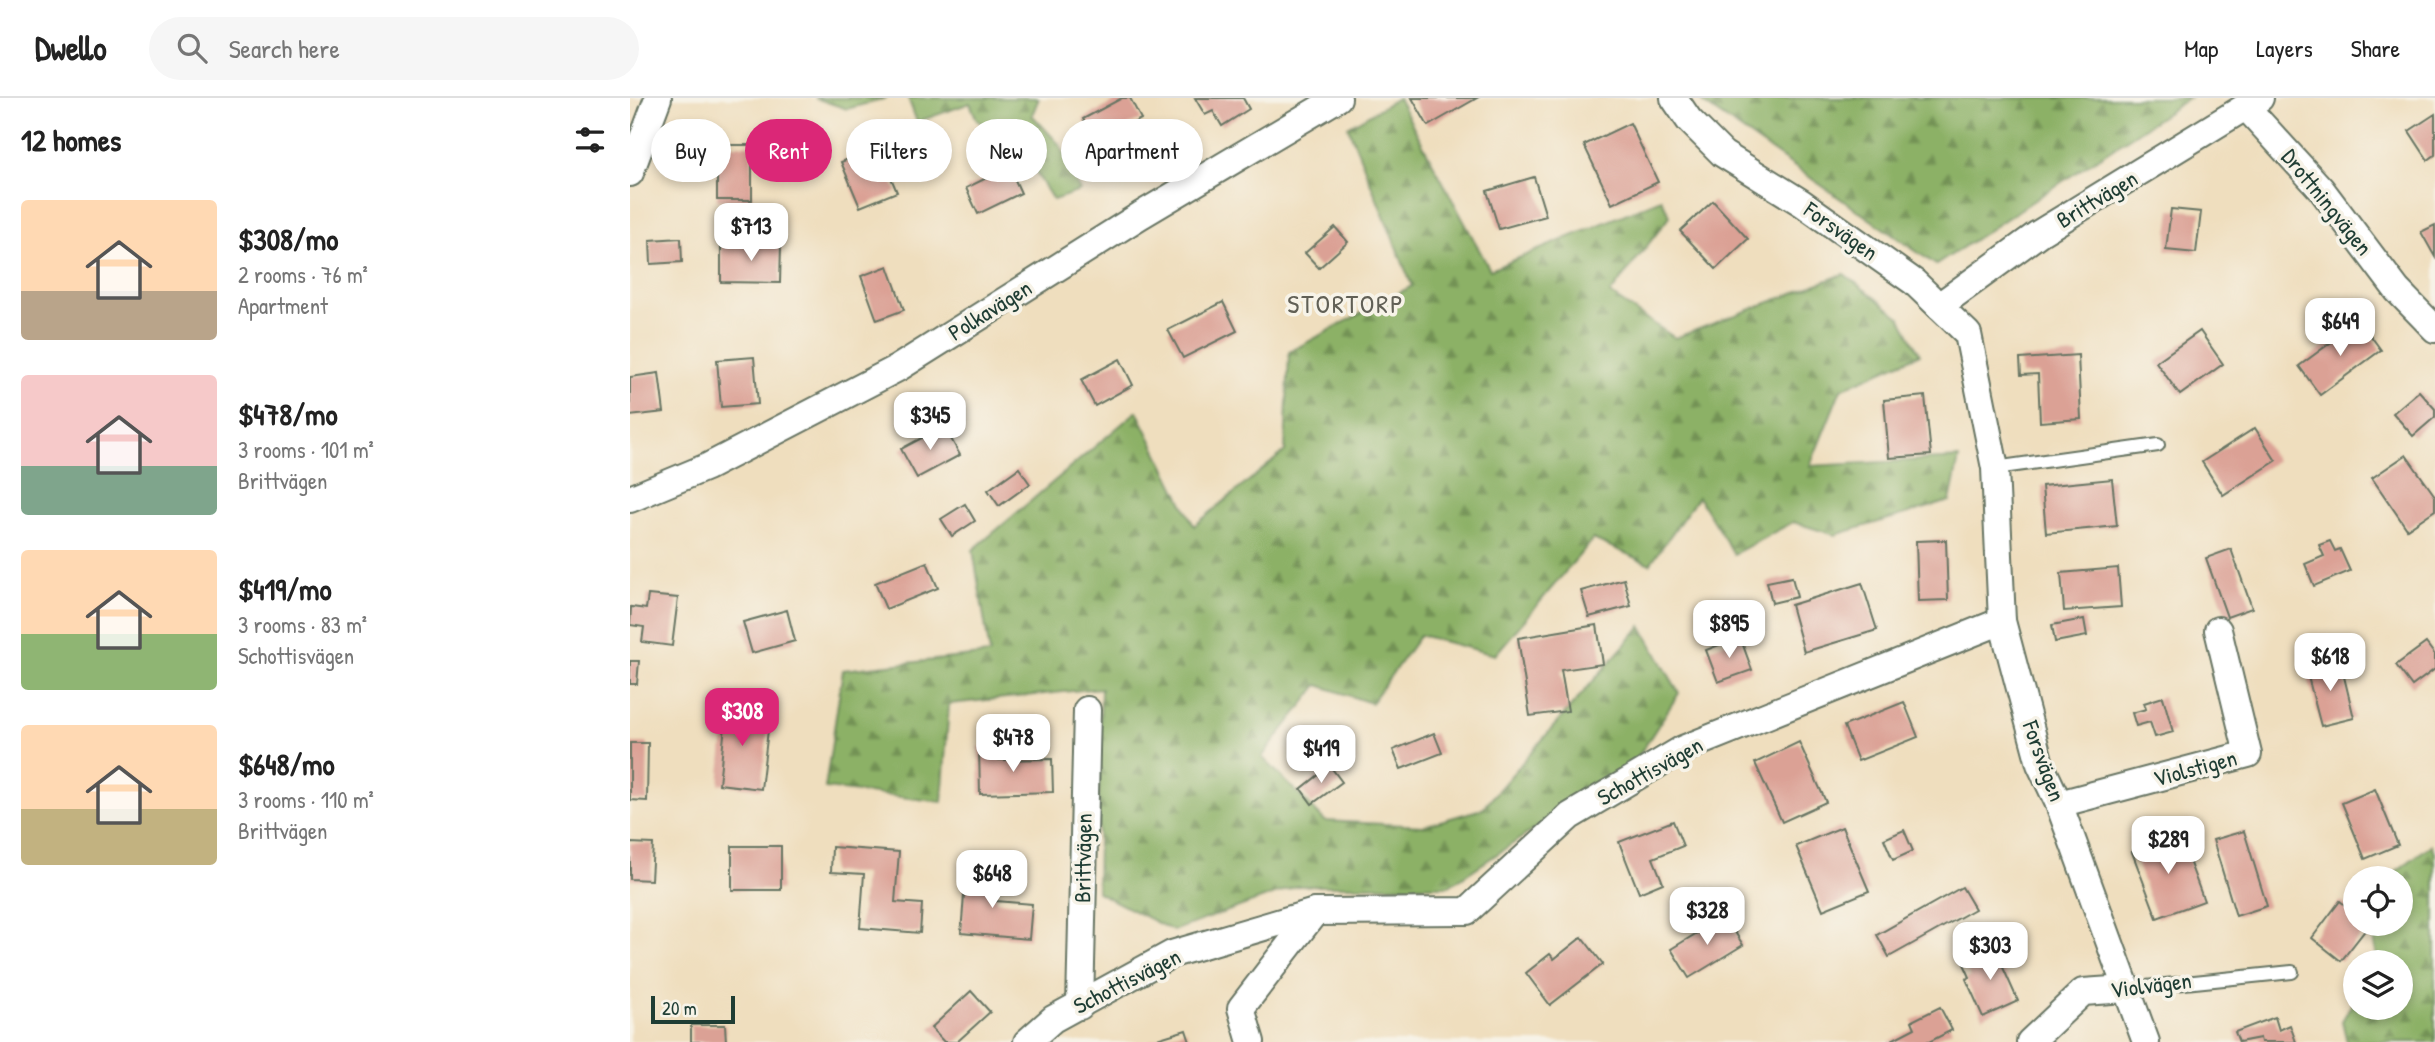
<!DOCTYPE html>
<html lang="en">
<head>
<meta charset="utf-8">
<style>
  :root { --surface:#fff; --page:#f6f6f6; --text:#222; --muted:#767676; --line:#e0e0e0; --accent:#db2777 }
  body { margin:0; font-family:"Patrick Hand",sans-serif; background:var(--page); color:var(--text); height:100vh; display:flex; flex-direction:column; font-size:26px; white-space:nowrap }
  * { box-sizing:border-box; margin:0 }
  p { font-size:23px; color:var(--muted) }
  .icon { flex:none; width:38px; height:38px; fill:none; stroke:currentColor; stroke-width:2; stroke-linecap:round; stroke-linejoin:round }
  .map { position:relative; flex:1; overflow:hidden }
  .side { display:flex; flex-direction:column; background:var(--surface); width:630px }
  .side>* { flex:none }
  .banner { position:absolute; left:21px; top:21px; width:665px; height:63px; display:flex; gap:14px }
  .tools { position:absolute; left:1713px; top:768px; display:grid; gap:14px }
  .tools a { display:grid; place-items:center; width:70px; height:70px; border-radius:50%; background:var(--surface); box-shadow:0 4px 10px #0003; font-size:35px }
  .scale { position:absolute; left:21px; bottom:18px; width:84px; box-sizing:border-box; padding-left:7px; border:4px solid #1f3d34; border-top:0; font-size:19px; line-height:24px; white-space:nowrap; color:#1f3d34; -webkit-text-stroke:5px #f7f3e8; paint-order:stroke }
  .price { position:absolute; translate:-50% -60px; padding:0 16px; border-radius:14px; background:#fff; color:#222; font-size:23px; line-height:46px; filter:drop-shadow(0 2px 4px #0008) }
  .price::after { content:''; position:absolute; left:50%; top:42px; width:21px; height:16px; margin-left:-10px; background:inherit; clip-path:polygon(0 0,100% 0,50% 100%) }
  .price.on { background:var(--accent); color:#fff }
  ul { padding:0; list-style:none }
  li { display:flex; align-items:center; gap:21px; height:175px; padding:0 21px }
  li span { display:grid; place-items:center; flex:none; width:196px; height:140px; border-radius:7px; color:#555 }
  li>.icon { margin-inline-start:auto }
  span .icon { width:84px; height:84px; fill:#fffc; stroke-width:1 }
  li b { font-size:30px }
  h2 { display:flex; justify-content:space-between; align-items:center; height:84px; padding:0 21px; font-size:30px }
  .chip { padding:0 24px; border-radius:32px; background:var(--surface); box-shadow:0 4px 10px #0003; font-size:24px; line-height:63px }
  .chip.on { background:var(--accent); color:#fff }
  header { display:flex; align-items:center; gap:42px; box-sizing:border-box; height:98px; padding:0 35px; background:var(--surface); border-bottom:2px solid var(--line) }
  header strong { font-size:33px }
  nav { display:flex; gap:38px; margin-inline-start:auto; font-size:24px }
  .search { width:490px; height:63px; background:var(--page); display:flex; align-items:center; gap:18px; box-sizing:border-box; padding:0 24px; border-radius:38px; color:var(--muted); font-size:26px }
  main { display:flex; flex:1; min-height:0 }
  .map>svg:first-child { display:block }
</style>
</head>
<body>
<header>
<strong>Dwello</strong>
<div class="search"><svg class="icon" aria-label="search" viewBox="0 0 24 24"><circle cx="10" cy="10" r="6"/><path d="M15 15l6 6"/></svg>Search here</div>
<nav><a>Map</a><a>Layers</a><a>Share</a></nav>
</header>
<main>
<section class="side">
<h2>12 homes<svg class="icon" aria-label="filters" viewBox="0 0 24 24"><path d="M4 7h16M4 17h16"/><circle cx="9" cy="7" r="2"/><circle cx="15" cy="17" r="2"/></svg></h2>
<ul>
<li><span style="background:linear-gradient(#ffd9b3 65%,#b9a48a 0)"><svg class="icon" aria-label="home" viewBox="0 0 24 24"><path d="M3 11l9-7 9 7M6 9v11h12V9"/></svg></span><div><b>$308/mo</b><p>2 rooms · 76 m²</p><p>Apartment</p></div></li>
<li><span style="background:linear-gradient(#f6c9c9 65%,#7fa58c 0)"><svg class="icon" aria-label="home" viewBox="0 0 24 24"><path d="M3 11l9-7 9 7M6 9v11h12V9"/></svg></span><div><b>$478/mo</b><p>3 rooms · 101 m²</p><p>Brittvägen</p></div></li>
<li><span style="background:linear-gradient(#ffd9b3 60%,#8fb573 0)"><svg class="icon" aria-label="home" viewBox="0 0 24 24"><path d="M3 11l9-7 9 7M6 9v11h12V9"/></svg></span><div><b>$419/mo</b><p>3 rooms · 83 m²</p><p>Schottisvägen</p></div></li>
<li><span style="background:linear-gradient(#ffd9b3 60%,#c2b280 0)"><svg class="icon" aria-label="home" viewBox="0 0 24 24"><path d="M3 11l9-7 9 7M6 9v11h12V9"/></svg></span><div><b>$648/mo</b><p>3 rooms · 110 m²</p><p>Brittvägen</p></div></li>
</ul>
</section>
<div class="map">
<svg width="1805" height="944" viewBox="0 0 1805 944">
  <defs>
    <pattern id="forest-firs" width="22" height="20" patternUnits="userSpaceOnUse" patternTransform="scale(1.75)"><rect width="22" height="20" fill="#8cb166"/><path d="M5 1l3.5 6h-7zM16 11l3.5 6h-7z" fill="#729155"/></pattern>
  </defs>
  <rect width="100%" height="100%" fill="#f7f3e8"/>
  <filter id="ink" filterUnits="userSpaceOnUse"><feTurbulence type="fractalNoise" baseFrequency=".0143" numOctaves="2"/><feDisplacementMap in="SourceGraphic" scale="14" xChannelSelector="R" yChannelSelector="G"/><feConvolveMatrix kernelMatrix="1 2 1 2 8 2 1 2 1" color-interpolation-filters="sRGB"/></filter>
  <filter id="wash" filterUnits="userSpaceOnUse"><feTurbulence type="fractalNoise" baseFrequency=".00686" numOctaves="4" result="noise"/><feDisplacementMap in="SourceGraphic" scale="28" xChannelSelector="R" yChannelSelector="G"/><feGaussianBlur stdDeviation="1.57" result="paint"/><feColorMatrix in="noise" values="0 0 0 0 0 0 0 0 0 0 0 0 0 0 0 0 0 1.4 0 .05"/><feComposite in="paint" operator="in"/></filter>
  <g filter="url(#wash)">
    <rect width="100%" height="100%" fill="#efdebe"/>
    <g fill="url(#forest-firs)" stroke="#56774d" stroke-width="2">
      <path d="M 185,0 L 257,0 L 217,11 Z"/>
      <path d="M 278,0 L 409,0 L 402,17 L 430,47 L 450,93 L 423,102 L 392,52 L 347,22 L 340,5 L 287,24 Z"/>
      <path d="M 768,0 L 860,172 L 1031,101 L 1040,118 L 980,196 L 1045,240 L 1214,176 L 1270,219 L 1290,256 L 1211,291 L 1180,368 L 1329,360 L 1320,403 L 1205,437 L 1163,424 L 1104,456 L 1068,399 L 1020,466 L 963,441 L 865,557 L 790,537 L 741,605 L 688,587 L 632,659 L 695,723 L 793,728 L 852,711 L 1011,528 L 1049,595 L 1004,665 L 819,788 L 667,788 L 543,833 L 467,794 L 471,590 L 319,606 L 312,704 L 195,690 L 213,572 L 360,556 L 343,452 L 507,313 L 564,428 L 655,353 L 659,254 L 782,188 L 718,29 Z"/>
      <path d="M 1070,0 L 1559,0 L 1306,167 L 1073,5 Z"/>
      <path d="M 1801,747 L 1805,755 L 1805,944 L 1717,944 L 1712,923 L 1725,901 L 1726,910 L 1771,910 L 1771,864 L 1748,864 L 1740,826 L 1771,826 L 1771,780 L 1757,780 Z"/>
    </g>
    <g id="blocks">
      <g fill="#dba195">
        <path d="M 492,0 L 500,0 L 511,21 L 490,32 L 494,38 L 469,51 L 453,21 Z"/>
        <path d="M 565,0 L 613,0 L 619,11 L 592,28 L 583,13 L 575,17 Z"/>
        <path d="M 782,0 L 847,0 L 798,28 Z"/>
        <path d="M 1805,16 L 1805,57 L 1798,62 L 1779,33 Z"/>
        <path d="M 1000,25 L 1028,84 L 982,106 L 954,47 Z"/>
        <rect x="87" y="47" width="35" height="55"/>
        <path d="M 248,49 L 267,94 L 230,109 L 211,64 Z"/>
        <path d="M 379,69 L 391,95 L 348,116 L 336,90 Z"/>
        <path d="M 904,79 L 916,118 L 869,131 L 857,93 Z"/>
        <path d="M 1083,103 L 1118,141 L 1086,171 L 1050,133 Z"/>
        <path d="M 1541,111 L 1571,114 L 1566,155 L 1536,152 Z"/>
        <path d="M 1805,127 L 1805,159 L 1791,134 Z"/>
        <path d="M 705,129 L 718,144 L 689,170 L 675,155 Z"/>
        <path d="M 51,140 L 52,164 L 21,166 L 20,142 Z"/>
        <path d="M 91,145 L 151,146 L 150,185 L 91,184 Z"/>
        <path d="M 258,168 L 274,212 L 247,222 L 231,178 Z"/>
        <path d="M 593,204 L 607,233 L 553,260 L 538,232 Z"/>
        <path d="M 1730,223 L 1751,252 L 1690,297 L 1669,268 Z"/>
        <path d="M 1570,233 L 1593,266 L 1550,297 L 1526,264 Z"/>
        <path d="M 1448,257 L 1451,321 L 1410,324 L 1408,276 L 1391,277 L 1390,261 Z"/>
        <path d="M 124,259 L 128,306 L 91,309 L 87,262 Z"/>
        <path d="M 490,261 L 503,287 L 465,308 L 451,282 Z"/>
        <path d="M 29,275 L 34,314 L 0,318 L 0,279 Z"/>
        <path d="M 1789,293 L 1805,311 L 1805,319 L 1783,338 L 1763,315 Z"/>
        <path d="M 1295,298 L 1301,357 L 1259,360 L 1254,302 Z"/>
        <path d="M 314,328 L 330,357 L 287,380 L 271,351 Z"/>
        <path d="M 1625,330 L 1646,363 L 1593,397 L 1572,364 Z"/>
        <path d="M 1776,357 L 1805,398 L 1805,412 L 1777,431 L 1742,380 Z"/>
        <path d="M 389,370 L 400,386 L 369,408 L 358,392 Z"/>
        <path d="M 1482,381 L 1487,428 L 1416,435 L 1412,388 Z"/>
        <path d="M 335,406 L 345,423 L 322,438 L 311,421 Z"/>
        <path d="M 1316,442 L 1318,502 L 1288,503 L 1286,443 Z"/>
        <path d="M 1700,443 L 1705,453 L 1710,451 L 1720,473 L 1684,488 L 1675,466 L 1694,458 L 1689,447 Z"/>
        <path d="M 1601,451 L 1622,510 L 1597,519 L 1576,460 Z"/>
        <path d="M 297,464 L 308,490 L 256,511 L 245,485 Z"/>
        <path d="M 1488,470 L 1491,509 L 1434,513 L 1431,475 Z"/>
        <path d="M 1162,479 L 1167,499 L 1142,505 L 1137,484 Z"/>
        <path d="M 994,481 L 1001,508 L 959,519 L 951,493 Z"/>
        <path d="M 1232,485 L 1247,532 L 1174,554 L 1161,507 Z"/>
        <path d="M 18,497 L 48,500 L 42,548 L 12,544 L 14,529 L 0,527 L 1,509 L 16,511 Z"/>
        <path d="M 157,512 L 165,543 L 122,555 L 113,524 Z"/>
        <path d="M 1454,521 L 1457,538 L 1425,544 L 1422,527 Z"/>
        <path d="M 967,527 L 973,566 L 931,572 L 938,613 L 900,618 L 888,540 Z"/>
        <path d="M 1110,539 L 1122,572 L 1088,584 L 1076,552 Z"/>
        <path d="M 1796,545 L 1805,557 L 1805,571 L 1782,588 L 1766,567 Z"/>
        <path d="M 1710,562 L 1724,620 L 1691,628 L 1676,571 Z"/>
        <path d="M 0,563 L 9,563 L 7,586 L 0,586 Z"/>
        <path d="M 1533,599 L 1543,634 L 1525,639 L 1520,624 L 1506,628 L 1502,615 L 1516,611 L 1514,605 Z"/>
        <path d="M 1274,604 L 1288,639 L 1228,663 L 1214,628 Z"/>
        <path d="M 87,610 L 132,615 L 130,631 L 138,632 L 131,691 L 89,686 L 95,627 L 85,626 Z"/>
        <path d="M 804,635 L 812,655 L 771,671 L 763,652 Z"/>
        <path d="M 1169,644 L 1196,704 L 1152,724 L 1125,665 Z"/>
        <path d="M 0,645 L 18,645 L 17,703 L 0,702 Z"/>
        <path d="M 369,648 L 369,662 L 422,661 L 423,694 L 350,696 L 349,649 Z"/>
        <path d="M 700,668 L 712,684 L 682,706 L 671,691 Z"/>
        <path d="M 1745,691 L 1768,747 L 1735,761 L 1712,705 Z"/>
        <path d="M 1043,723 L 1053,748 L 1023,760 L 1033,785 L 1009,795 L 989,744 Z"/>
        <path d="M 1212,729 L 1239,793 L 1193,812 L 1166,748 Z"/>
        <path d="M 1274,732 L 1283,753 L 1263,762 L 1254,741 Z"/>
        <path d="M 1614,733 L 1637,808 L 1606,818 L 1583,742 Z"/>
        <path d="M 1549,736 L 1574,803 L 1527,820 L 1502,754 Z"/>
        <path d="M 0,745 L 23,746 L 21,782 L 0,781 Z"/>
        <rect x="102" y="748" width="49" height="44"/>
        <path d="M 202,749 L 269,754 L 265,804 L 292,806 L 290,835 L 230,830 L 234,776 L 201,774 Z"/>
        <path d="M 336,773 L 368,776 L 366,803 L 402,806 L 399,841 L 331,835 Z"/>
        <path d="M 1332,789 L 1345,811 L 1259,859 L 1247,837 Z"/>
        <path d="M 1710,803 L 1726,816 L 1726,826 L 1740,826 L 1711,863 L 1682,840 Z"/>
        <path d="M 1095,818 L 1113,847 L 1059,880 L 1041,851 Z"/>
        <path d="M 952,839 L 973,866 L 920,907 L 896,875 L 920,856 L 924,861 Z"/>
        <path d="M 1373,849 L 1379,862 L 1371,865 L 1388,903 L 1353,919 L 1336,881 L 1340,879 L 1334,866 Z"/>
        <path d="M 341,893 L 360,914 L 327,944 L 314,944 L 301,930 Z"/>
        <path d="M 1310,909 L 1322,932 L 1299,944 L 1258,944 L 1285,930 L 1282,923 Z"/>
        <path d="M 1645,919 L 1649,932 L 1660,927 L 1666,944 L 1631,944 L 1630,940 L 1609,944 L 1605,934 Z"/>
        <path d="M 61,927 L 95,927 L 96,944 L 61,944 Z"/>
        <path d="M 556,932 L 560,944 L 520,944 L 520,943 Z"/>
      </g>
    </g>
  </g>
  <g filter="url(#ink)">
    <use href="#blocks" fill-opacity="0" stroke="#687564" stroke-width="2"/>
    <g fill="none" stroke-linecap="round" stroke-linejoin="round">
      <g stroke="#687564" stroke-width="16">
        <g id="lane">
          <path d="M 1365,370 L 1528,347"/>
          <path d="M 1496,891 L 1662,874"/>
        </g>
      </g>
      <g stroke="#687564" stroke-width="30">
        <g id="street">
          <path d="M 1044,0 L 1059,22 L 1093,56 L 1172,105 L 1284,184 L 1338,236 L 1365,370 L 1372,523 L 1410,666 L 1429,706 L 1516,944"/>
          <path d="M 1616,9 L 1691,91 L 1767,192 L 1805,231"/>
          <path d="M 0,75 L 28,0"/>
          <path d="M 1309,208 L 1408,136 L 1630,0"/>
          <path d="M 0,401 L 77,369 L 268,270 L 511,117 L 708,0"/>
          <path d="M 1429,706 L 1618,656 L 1588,532"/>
          <path d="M 450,908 L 457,612"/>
          <path d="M 397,944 L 423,921 L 542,856 L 685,814 L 837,813 L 940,718 L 1053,651 L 1372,523"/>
          <path d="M 621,944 L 611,910 L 685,814"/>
          <path d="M 1400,944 L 1453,894 L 1496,891"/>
        </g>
      </g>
      <use href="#lane" stroke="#fff" stroke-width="12"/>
      <use href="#street" stroke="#fff" stroke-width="26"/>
    </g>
  </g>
  <g text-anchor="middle" stroke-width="7" stroke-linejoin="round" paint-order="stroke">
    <g font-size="23" fill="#1f3d34" stroke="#f7f3e8">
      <text transform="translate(1467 101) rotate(-31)" y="8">Brittvägen</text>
      <text transform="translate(1697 104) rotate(51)" y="8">Drottningvägen</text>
      <text transform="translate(1211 133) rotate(35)" y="8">Forsvägen</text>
      <text transform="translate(360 212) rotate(-32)" y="8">Polkavägen</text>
      <text transform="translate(1414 663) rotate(70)" y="8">Forsvägen</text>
      <text transform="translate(1565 670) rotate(-15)" y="8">Violstigen</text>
      <text transform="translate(1020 673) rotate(-29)" y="8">Schottisvägen</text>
      <text transform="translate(453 760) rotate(-89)" y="8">Brittvägen</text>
      <text transform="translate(497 883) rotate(-27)" y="8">Schottisvägen</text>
      <text transform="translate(1521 887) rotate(-7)" y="8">Violvägen</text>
    </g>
    <g font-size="26" letter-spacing="2" fill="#616056" stroke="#f7f3e8">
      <text x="716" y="215">STORTORP</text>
    </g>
  </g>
</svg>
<div class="tools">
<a><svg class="icon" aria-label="locate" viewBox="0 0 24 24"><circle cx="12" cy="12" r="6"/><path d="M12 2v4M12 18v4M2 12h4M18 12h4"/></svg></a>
<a><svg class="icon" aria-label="layers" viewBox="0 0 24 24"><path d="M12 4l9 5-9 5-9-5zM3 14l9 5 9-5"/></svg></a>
</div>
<div class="scale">20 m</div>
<b class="price" style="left:121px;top:165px">$713</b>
<b class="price" style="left:1710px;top:260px">$649</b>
<b class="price" style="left:300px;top:354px">$345</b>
<b class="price" style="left:1099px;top:562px">$895</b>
<b class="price" style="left:1700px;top:595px">$618</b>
<b class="price on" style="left:112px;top:650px">$308</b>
<b class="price" style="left:383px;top:676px">$478</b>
<b class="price" style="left:691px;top:687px">$419</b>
<b class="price" style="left:1538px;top:778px">$289</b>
<b class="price" style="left:362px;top:812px">$648</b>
<b class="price" style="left:1077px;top:849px">$328</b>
<b class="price" style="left:1360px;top:884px">$303</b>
<div class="banner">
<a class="chip">Buy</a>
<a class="chip on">Rent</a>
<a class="chip">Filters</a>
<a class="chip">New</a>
<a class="chip">Apartment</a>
</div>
</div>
</main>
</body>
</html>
